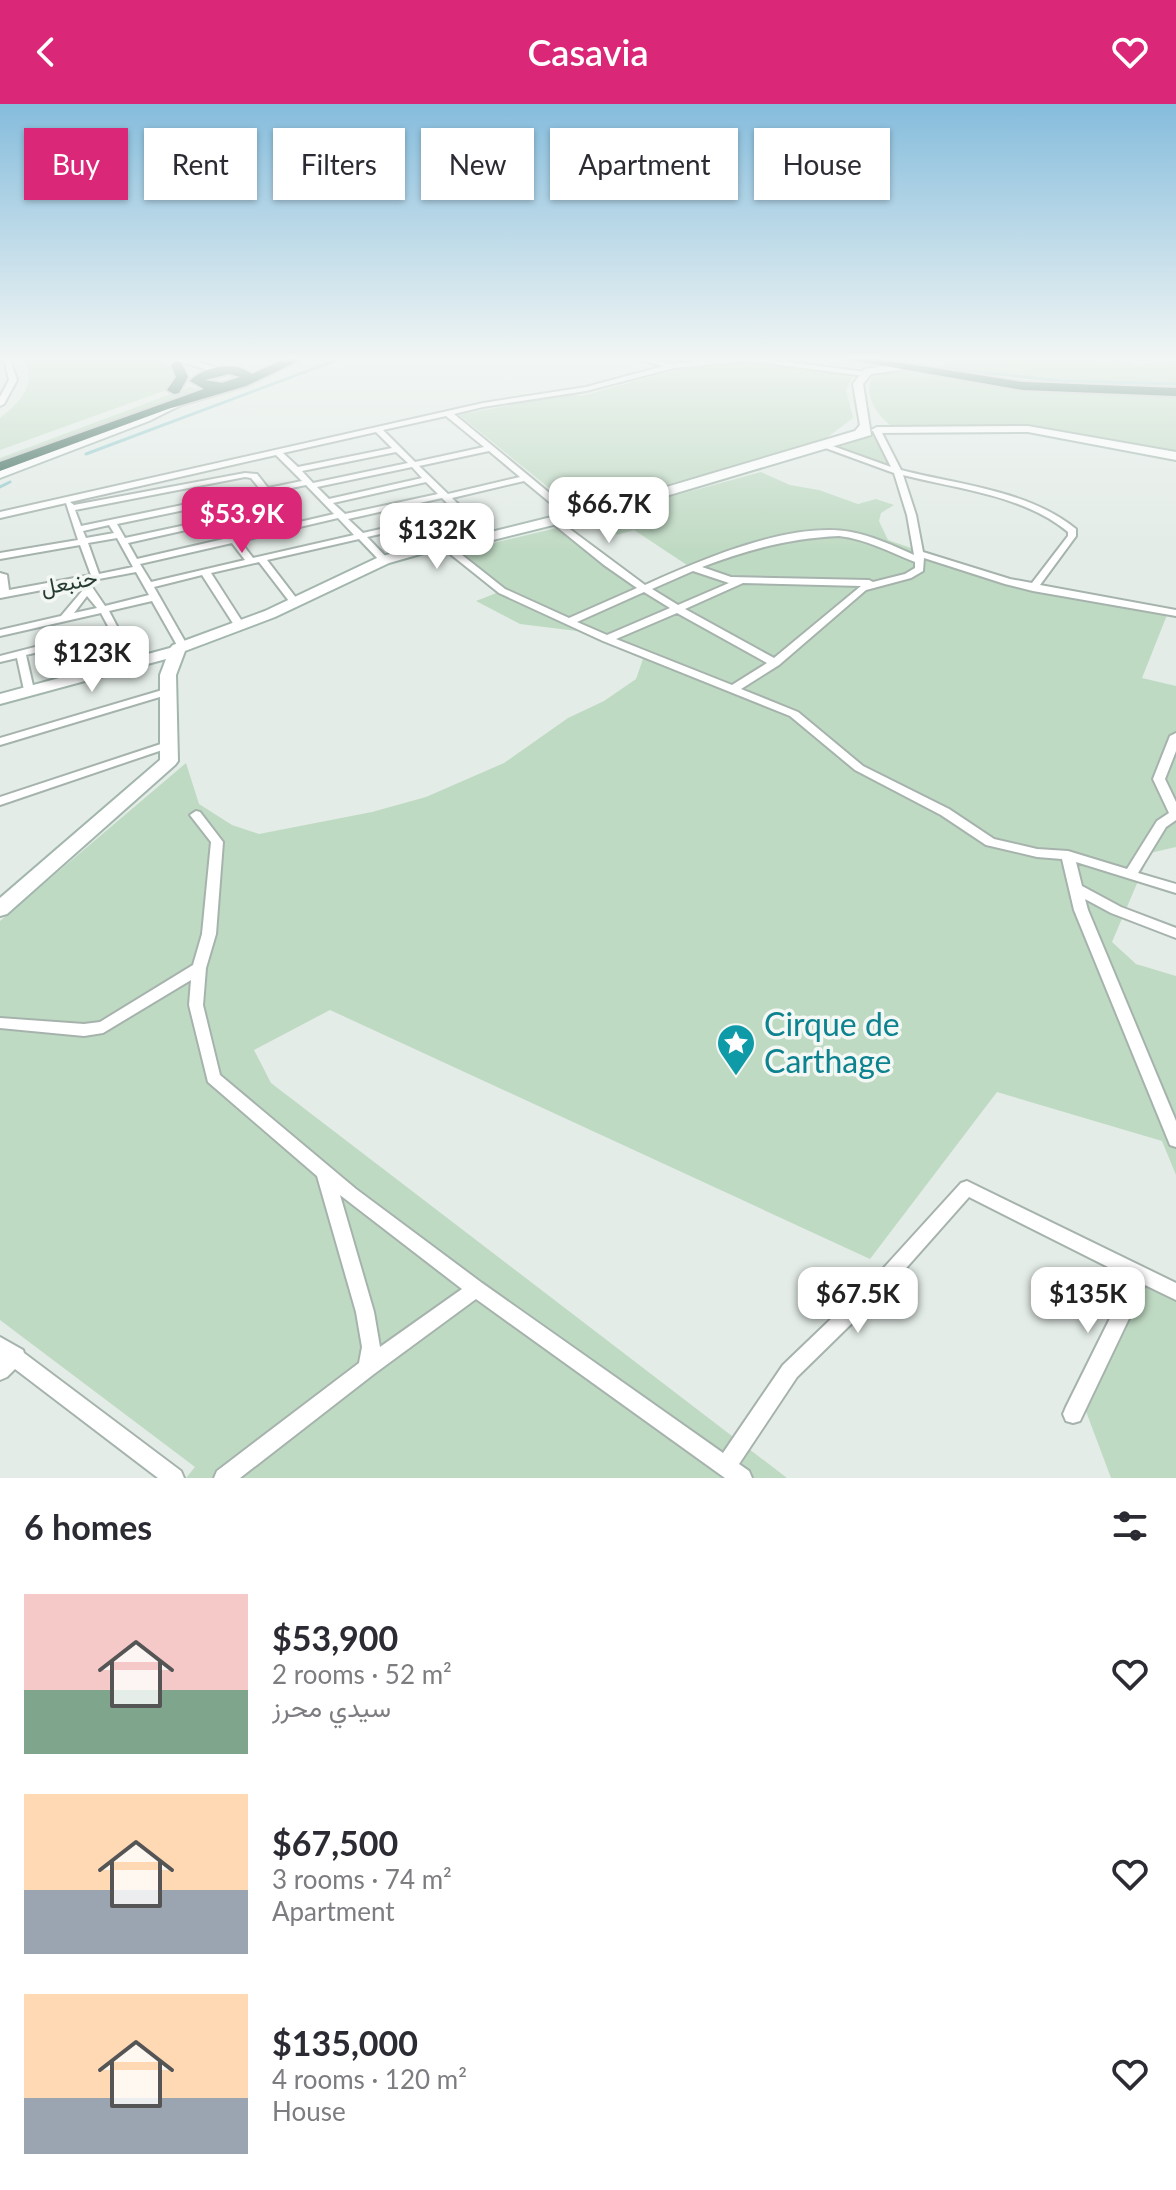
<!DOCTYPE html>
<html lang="en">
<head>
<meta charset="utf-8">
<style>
  :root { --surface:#fff; --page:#f7f7f7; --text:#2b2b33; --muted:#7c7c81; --accent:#db2777 }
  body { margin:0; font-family:Lato,Vazirmatn,sans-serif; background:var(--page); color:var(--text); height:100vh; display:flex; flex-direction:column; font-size:30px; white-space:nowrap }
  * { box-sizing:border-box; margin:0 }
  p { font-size:26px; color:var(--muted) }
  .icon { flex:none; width:44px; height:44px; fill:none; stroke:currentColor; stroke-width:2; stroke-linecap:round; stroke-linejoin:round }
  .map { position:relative; height:1374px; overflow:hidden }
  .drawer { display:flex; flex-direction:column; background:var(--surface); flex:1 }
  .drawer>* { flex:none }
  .guide { position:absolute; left:24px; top:24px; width:1128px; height:72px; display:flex; gap:16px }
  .price { position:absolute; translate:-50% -68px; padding:0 18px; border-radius:16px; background:#fff; color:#222; font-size:26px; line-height:52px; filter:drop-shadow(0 2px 4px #0008) }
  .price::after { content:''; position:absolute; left:50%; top:48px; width:24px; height:18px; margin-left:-12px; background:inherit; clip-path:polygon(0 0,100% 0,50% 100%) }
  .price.on { background:var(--accent); color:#fff }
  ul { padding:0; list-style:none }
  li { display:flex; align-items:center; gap:24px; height:200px; padding:0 24px }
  li span { display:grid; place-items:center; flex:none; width:224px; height:160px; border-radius:0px; color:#555 }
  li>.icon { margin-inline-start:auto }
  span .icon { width:96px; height:96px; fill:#fffc; stroke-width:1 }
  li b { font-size:34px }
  h2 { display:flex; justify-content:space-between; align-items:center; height:96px; padding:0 24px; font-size:34px }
  .chip { padding:0 28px; border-radius:0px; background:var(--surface); box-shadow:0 2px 6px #0004; font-size:28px; line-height:72px }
  .chip.on { background:var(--accent); color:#fff }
  header { display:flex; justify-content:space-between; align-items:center; height:104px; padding:0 24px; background:var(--accent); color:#fff; font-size:36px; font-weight:600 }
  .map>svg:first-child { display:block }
</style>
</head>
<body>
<header><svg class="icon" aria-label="back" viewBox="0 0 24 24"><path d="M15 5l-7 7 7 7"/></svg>Casavia<svg class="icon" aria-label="heart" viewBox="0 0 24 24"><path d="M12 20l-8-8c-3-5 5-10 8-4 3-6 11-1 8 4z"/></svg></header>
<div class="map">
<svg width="1176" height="1374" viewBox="0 0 1176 1374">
  <rect width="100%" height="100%" fill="#e3ece7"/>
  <g fill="#bfdac3">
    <path d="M 23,254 L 153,254 L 174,265 L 177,273 L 169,285 L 0,346 L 0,314 C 21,297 38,281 23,254 Z"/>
    <path d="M 950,254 L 1066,254 L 1112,259 L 1103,254 L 1137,261 L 1176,257 L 1176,280 L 1061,277 L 941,264 Z"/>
    <path d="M 749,258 L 854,270 L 846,286 L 853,314 L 825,335 L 779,350 L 575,405 L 459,311 L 566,290 L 582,292 L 679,265 Z"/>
    <path d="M 889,266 L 1022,285 L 1176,292 L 1176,348 L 1033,322 L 893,323 C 877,312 863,290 872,272 Z"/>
    <path d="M 190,283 L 205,287 L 0,362 L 0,354 Z"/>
    <path d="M 868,332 L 876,333 L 893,359 L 886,360 L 839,343 Z"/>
    <path d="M 761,368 L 790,381 L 819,386 L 858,400 L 876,395 L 894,401 L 881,409 L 879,417 L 888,436 L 991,472 L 1167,511 L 1142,574 L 1176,582 L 1176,743 L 1150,749 L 1112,838 L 1136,860 L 1176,872 L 1176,1071 L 1162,1037 L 997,988 L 870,1155 L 330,906 L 254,946 L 271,979 L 787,1374 L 186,1374 L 195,1363 L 0,1216 L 0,817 L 186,659 L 199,700 L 232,721 L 259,730 L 372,708 L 426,693 L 504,659 L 568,614 L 604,597 L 636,575 L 643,555 L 577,527 L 520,520 L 476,497 L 499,488 L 447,450 L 561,423 L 604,462 L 642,486 L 690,463 L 634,426 L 617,431 L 596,413 Z"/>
    <path d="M 1146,1176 L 1176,1191 L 1176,1374 L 1111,1374 L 1081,1294 L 1121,1181 Z"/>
  </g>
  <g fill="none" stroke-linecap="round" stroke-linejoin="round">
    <g stroke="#91c8cb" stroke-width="3">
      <path d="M 950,265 L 1061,277 L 1176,280"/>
      <path d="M 86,350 L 342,254"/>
      <path d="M 0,383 L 10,378"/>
    </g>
    <g stroke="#a6b3ad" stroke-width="4">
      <g id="street">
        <path d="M 4,254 L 10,254 L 17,276 L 4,300 L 0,302 L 0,293 L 9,276 Z"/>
        <path d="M 633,254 L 646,254 L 672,260 L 736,254 L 759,254 L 865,268 L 869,270 L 865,272 L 749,257 L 674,264 L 586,287 L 483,303 L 454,310 L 576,411 L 576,415 L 570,415 L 524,377 L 452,394 L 489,431 L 489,435 L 483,435 L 460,412 L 367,433 L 389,456 L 384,459 L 381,458 L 359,435 L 267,456 L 300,499 L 295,502 L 292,501 L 259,458 L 211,469 L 245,522 L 240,525 L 236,524 L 202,471 L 154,483 L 187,541 L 186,543 L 178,543 L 152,497 L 109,507 L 119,526 L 118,528 L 89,535 L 103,568 L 102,570 L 94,570 L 93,568 L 80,538 L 26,551 L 34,586 L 33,588 L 29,589 L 24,586 L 17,554 L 0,558 L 0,552 L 109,524 L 101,509 L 0,532 L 0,526 L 61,512 L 83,486 L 79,479 L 0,494 L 0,469 L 7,471 L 9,486 L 91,471 L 80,441 L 0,455 L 0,449 L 78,436 L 66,399 L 0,414 L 0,408 L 483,299 L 586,283 L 664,262 ZM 446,312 L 484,343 L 415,358 L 383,326 ZM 376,328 L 392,344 L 298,363 L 283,349 ZM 489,347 L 520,373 L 448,390 L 419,362 ZM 396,348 L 408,359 L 313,379 L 302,367 ZM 276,351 L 302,377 L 268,384 L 257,370 L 245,369 L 74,401 L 70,398 ZM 412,363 L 422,374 L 329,395 L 317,383 ZM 245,373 L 251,374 L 260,385 L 81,422 L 75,406 ZM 426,378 L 438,390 L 345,410 L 333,399 ZM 306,381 L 334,410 L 291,420 L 267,389 ZM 259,391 L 283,422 L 236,432 L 212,400 ZM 442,394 L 456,408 L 363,429 L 348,415 ZM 204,402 L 214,415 L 125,434 L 117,420 ZM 338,414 L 354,431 L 253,454 L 240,437 ZM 217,419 L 228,434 L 137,455 L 128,439 ZM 109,421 L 114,429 L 86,434 L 83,427 ZM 117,434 L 133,463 L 99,470 L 88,439 ZM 232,439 L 245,456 L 151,478 L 140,460 ZM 136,468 L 149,491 L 105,502 L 88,477 ZM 87,492 L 97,504 L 74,509 Z"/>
        <path d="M 874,325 L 881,327 L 901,366 C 959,381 1028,386 1076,425 L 1076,432 L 1040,481 L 1176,506 L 1176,512 L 1033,487 L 1005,480 L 924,454 L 923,467 L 911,474 L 866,486 L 779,561 L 741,585 L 798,608 L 863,662 L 949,705 L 994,735 L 1037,745 L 1068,747 L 1127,765 L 1157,717 L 1169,709 L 1153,675 L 1170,632 L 1176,629 L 1176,647 L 1165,675 L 1176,698 L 1176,716 L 1166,723 L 1138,769 L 1176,780 L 1176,789 L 1076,758 L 1082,782 L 1121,803 L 1176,824 L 1176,834 L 1111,809 L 1085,795 L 1088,806 L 1176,1017 L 1176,1043 L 1170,1041 L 1168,1036 L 1074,806 L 1062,755 L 1037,753 L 986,741 L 941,711 L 855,666 L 790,612 L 603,537 L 499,489 L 444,445 L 446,443 L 452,443 L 505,485 L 569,514 L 637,484 L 604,461 L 552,419 L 551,417 L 555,414 L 645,481 C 701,456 790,417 851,428 C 873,432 894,442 914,451 L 907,411 L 894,369 L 820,342 L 827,340 L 891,363 L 873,327 ZM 903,371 C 957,385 1024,391 1068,428 L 1068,432 L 1032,479 L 1010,475 L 923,448 L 916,411 ZM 839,432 C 866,435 890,448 915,458 L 915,464 L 905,470 L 873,478 L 869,476 L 731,473 L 702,463 C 747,446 790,434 839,432 ZM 693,467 L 729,479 L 678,501 L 652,485 ZM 743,479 L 861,482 L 774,554 L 685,505 ZM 644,488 L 670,504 L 607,531 L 577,518 ZM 677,509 L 767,559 L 732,581 L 616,535 Z"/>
        <path d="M 169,584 L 173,585 L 174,587 L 173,589 L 0,641 L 0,634 Z"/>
        <path d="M 170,637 L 174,638 L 176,640 L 174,642 L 0,701 L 0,693 Z"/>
        <path d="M 196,707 L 200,708 L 223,738 L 216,830 L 206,864 L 203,901 L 220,971 L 356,1085 L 482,1179 L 723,1349 L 783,1261 L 880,1168 L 961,1079 L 967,1077 L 1176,1179 L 1176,1196 L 1145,1181 L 1080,1317 L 1073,1319 L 1066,1317 L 1063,1310 L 1066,1303 L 1130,1174 L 969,1093 L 892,1180 L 797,1273 L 739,1360 L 749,1367 L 752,1374 L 725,1374 L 476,1195 L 374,1270 L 240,1374 L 214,1374 L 217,1367 L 359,1259 L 362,1243 L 356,1208 L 317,1072 L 208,978 L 189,901 L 191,876 L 103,929 L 84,932 L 0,924 L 0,914 L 84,920 L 100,918 L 193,861 L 202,830 L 211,738 L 190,711 ZM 340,1091 L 462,1185 L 380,1243 L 374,1208 Z"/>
        <path d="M 0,1233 L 23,1246 L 24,1249 L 181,1367 L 184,1374 L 158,1374 L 15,1265 L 7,1273 L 0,1276 Z"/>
      </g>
    </g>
    <g stroke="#a3b6ad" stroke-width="4">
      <g id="secondary">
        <path d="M 167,254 L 185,254 L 224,266 L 219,269 Z"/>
        <path d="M 897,261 L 902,264 L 901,266 L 871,270 L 863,280 L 871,331 L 646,398 L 485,438 L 452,441 L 389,459 L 275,513 L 185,547 L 176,571 L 178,657 L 175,661 L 7,810 L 0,812 L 0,794 L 160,656 L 160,571 L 166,555 L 0,600 L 0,590 L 170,544 L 173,541 L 265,507 L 379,453 L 451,433 L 495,427 L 636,392 L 855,327 L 860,321 L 853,280 L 864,265 Z"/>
        <path d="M 179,295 L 189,297 L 149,317 L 0,374 L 0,366 L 141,313 Z"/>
        <path d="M 1028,322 L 1176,348 L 1176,356 L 1028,328 L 877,329 L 871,326 L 877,323 Z"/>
      </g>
    </g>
    <g stroke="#c2c8c6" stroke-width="4">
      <g id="highway">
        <path d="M 287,254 L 304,254 L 246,282 L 168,305 L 0,367 L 0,358 L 204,285 L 190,277 C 203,262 236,257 252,270 ZM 229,270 L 240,273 L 222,279 L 205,276 Z"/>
        <path d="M 840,254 L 871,254 L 1023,278 L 1176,284 L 1176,292 L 1023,286 Z"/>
        <path d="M 177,257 L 181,258 L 188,273 L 179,289 L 174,290 L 167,286 L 176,273 L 171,261 Z"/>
      </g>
    </g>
    <use href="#street" fill="#fff" fill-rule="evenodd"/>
    <use href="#secondary" fill="#fff" fill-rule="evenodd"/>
    <use href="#highway" fill="#346455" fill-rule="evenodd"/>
  </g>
  <linearGradient id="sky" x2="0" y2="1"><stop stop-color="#85bcdc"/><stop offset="0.57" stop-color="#f2f6f4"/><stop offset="1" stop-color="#f2f6f4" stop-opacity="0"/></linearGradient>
  <rect width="1176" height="447" fill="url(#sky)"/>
  <defs>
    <g id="sight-pin" transform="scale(2)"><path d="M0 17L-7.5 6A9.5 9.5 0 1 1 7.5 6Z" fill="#0f9aa8" stroke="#f4f8f5"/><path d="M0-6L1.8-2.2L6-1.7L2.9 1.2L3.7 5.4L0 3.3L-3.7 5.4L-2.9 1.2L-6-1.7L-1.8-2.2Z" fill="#fff"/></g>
  </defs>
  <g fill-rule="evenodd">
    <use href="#sight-pin" x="736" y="939"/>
  </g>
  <g text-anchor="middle" stroke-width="7" stroke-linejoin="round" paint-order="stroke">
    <g font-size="22" fill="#253b33" stroke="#f4f8f5">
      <text transform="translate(69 478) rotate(-11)" y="8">حنبعل</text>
    </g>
    <g font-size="32" fill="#0d838f" stroke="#f4f8f5" text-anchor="start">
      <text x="764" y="932">Cirque de<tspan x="764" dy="37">Carthage</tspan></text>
    </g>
  </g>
</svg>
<b class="price" style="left:609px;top:441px">$66.7K</b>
<b class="price on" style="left:242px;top:451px">$53.9K</b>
<b class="price" style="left:437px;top:467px">$132K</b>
<b class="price" style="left:92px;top:590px">$123K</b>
<b class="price" style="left:858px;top:1231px">$67.5K</b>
<b class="price" style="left:1088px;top:1231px">$135K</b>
<div class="guide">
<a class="chip on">Buy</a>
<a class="chip">Rent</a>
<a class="chip">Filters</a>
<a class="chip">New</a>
<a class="chip">Apartment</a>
<a class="chip">House</a>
</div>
</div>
<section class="drawer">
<h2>6 homes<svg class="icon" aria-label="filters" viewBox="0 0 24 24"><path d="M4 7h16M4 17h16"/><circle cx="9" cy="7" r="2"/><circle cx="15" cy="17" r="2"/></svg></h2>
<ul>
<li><span style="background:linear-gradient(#f6c9c9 60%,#7fa58c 0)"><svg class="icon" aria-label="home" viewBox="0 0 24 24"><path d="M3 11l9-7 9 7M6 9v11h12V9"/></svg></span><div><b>$53,900</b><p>2 rooms · 52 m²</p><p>سيدي محرز</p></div><svg class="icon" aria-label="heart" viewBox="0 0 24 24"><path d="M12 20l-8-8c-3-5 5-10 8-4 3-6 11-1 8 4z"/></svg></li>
<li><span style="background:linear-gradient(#ffd9b3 60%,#9aa5b1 0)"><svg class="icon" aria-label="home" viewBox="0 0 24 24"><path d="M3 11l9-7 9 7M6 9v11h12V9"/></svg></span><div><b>$67,500</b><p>3 rooms · 74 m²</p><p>Apartment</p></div><svg class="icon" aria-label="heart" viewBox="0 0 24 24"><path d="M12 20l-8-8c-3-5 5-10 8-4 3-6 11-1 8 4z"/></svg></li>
<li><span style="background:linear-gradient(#ffd9b3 65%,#9aa5b1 0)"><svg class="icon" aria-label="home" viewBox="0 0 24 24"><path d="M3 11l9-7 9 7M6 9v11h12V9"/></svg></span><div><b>$135,000</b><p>4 rooms · 120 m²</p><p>House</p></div><svg class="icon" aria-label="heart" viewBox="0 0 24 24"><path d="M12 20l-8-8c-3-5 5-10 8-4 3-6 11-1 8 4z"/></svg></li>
</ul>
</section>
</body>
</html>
